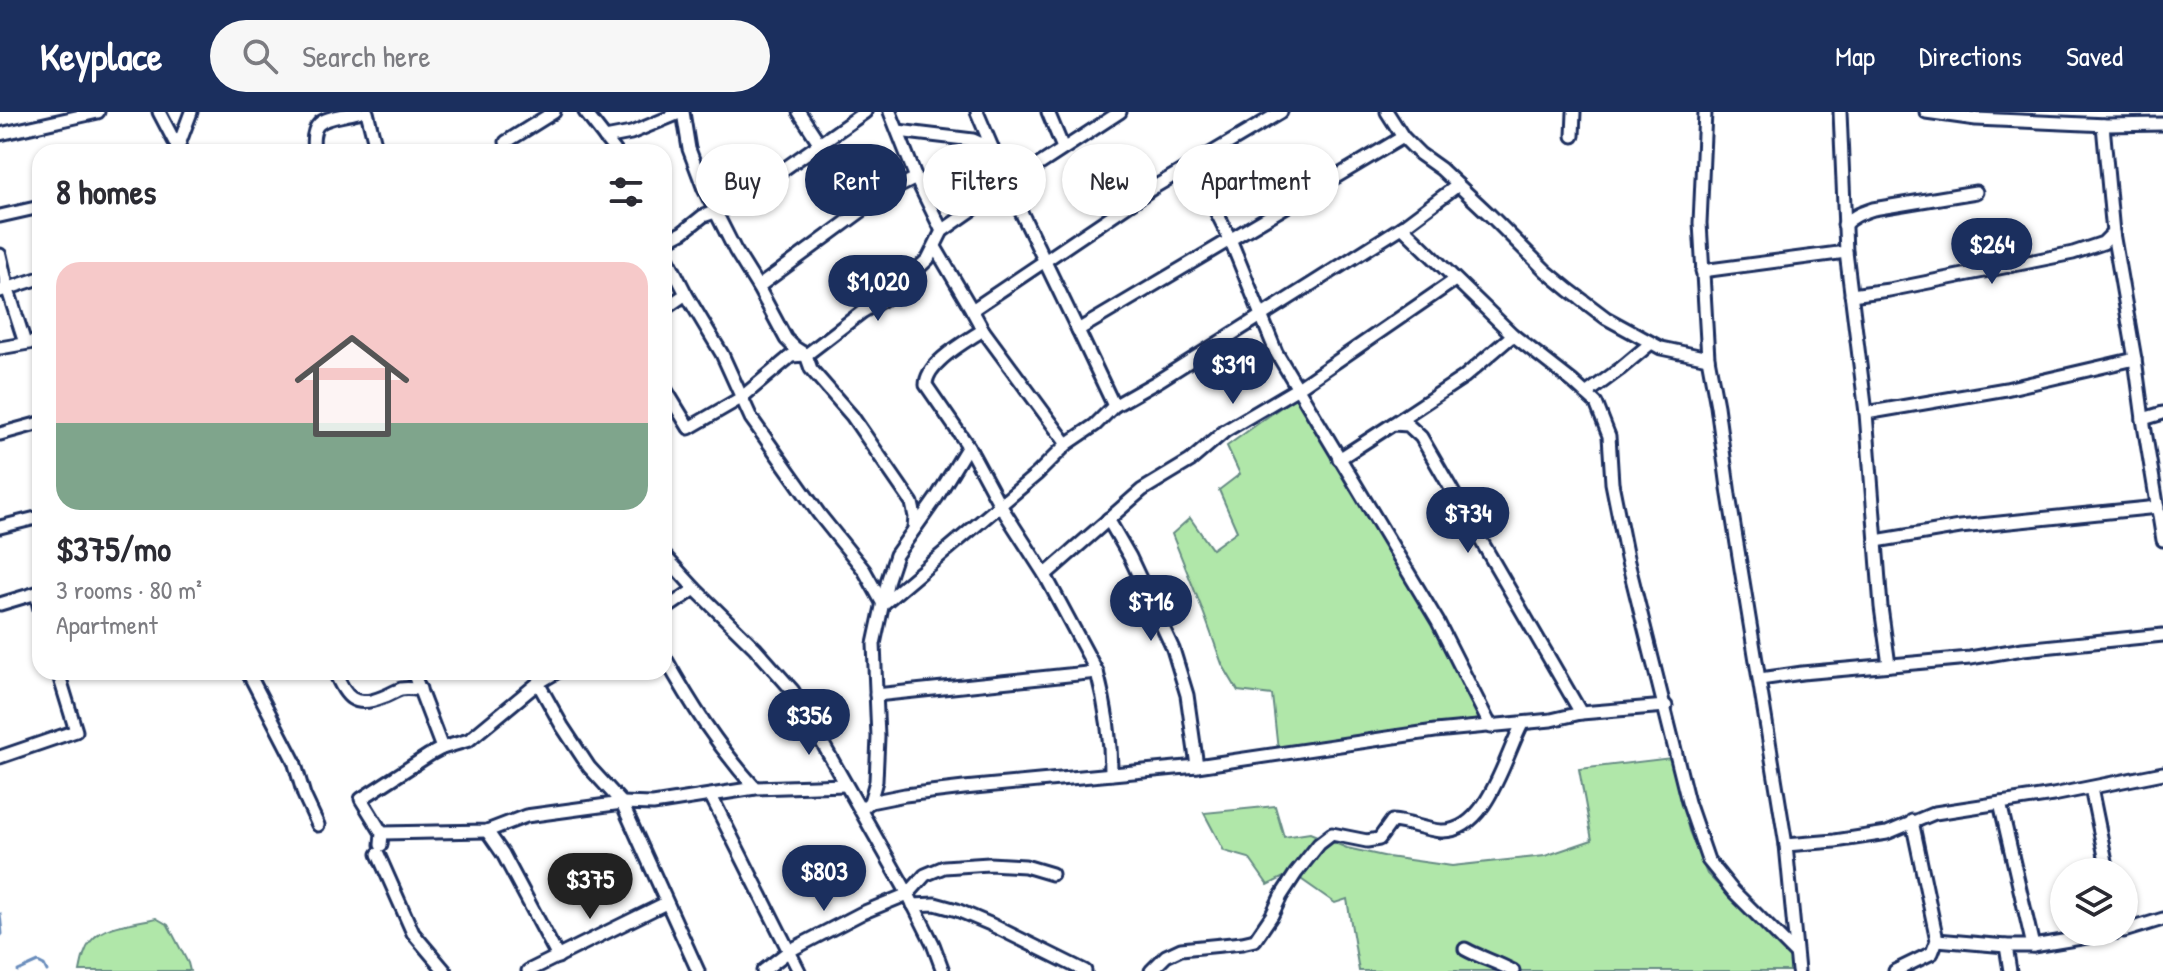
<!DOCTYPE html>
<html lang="en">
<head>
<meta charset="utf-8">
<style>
  :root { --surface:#fff; --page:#f7f7f7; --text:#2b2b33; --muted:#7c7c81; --accent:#1b2f5e }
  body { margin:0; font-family:"Patrick Hand",sans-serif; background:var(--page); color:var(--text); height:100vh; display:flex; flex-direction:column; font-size:30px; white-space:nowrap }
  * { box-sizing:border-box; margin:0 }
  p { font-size:26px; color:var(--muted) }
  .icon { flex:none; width:44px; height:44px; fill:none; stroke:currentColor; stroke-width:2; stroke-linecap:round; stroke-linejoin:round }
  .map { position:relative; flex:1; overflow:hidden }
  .sheet { position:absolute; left:32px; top:32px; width:640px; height:536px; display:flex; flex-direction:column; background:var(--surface); border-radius:24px; box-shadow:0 2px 6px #0004 }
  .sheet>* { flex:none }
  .top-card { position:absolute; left:696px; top:32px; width:760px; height:72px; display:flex; gap:16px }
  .tools { position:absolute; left:2050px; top:746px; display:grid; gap:16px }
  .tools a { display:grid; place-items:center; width:88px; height:88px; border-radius:50%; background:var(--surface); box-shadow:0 2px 6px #0004; font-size:40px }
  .price { position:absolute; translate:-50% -68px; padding:0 18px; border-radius:28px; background:var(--accent); color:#fff; font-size:26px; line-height:52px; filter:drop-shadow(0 2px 4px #0008) }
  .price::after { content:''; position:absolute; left:50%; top:48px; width:24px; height:18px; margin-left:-12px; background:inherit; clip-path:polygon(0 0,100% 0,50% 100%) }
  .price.current { background:#222; color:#fff }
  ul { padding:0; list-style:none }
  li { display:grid; align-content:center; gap:16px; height:424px; padding:0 24px }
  li span { display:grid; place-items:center; height:248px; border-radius:24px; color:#555 }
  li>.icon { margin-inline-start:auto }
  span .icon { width:144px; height:144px; fill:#fffc; stroke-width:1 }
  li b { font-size:34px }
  h2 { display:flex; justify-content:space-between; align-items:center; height:96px; padding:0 24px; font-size:34px }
  .pill { padding:0 28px; border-radius:36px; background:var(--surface); box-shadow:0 2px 6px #0004; font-size:28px; line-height:72px }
  .pill.current { background:var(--accent); color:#fff }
  header { display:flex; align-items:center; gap:48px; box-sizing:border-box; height:112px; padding:0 40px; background:var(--accent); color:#fff }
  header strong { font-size:38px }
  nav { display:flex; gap:44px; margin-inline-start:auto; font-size:28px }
  .search { width:560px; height:72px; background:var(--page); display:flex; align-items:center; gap:20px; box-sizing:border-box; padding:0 28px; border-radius:44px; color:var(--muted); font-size:30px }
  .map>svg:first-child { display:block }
</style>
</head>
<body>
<header>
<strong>Keyplace</strong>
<div class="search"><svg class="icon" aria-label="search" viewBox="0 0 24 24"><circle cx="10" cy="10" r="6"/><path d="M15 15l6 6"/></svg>Search here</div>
<nav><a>Map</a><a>Directions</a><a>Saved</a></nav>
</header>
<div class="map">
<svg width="2163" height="859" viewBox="0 0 2163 859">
  <rect width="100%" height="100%" fill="#fff"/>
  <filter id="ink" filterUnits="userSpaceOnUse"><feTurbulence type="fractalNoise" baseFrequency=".0125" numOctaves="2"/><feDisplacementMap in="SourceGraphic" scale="16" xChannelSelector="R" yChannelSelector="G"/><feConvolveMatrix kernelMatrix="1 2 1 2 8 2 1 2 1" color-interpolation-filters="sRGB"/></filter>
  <g filter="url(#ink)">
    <g fill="#b0e7a9" stroke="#668b84" stroke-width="2">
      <path d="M 1295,285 L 1438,520 L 1481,609 L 1278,638 L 1272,583 L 1238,579 L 1222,552 L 1204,502 L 1172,422 L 1190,406 L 1212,437 L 1237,419 L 1219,378 L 1240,362 L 1227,334 Z"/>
      <path d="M 1671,646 L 1689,719 L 1707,762 L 1791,845 L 1793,859 L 1359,859 L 1347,787 L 1335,791 L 1292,761 L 1268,773 L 1249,746 L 1224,739 L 1204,701 L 1275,694 L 1284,725 L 1310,721 L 1347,736 L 1388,745 L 1452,754 L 1545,744 L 1592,728 L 1579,657 Z"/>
      <path d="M 156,806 L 168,813 L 188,851 L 190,859 L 80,859 C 82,849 84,838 91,829 C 104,812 136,811 156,806 Z"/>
    </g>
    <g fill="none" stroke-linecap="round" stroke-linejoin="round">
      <g stroke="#6a8dbc" stroke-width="3">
        <path d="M 0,802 L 2,822 L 0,824"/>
        <path d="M 18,859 L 38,850 L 44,853 L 47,859"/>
      </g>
      <g stroke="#1b2f5e" stroke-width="17">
        <g id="street">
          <path d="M 159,0 L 180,40"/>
          <path d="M 367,0 L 377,40"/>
          <path d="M 585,0 L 616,40"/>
          <path d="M 683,0 L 689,37 L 704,77 L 735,138 L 758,175 L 786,227 L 795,236 L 806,243 L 811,257 L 852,304 L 912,391 L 915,405 L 914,417"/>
          <path d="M 799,0 L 820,32"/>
          <path d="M 890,0 L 916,66 L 942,119"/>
          <path d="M 1048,0 L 1063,36"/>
          <path d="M 1387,0 L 1403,25 L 1420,42 L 1441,57 L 1490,103 L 1546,159 L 1569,178 L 1606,206 L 1661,236 L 1708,246"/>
          <path d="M 1705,0 L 1700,111 L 1708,246 L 1717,294 L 1729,383 L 1786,733 L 1798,859"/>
          <path d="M 1840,0 L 1846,140 L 1866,301 L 1881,495 L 1889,553"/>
          <path d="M 1926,0 L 1976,7 L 2107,13 L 2163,12"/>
          <path d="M 2103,13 L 2113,121 L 2135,247 L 2143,307 L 2163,428"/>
          <path d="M 898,19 L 973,28 L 993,37"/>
          <path d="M 0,22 L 98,0"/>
          <path d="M 1573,24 L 1574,0"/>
          <path d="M 605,26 L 631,21 L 682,0"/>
          <path d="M 506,30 L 554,0"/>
          <path d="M 178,35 L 191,0"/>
          <path d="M 314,40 C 309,3 328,8 358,0"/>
          <path d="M 1192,52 L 1230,127 L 1276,240 L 1438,510 L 1491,615"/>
          <path d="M 0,104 L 40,95"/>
          <path d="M 1844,113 C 1852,104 1862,101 1873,97 L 1976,80"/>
          <path d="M 1402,115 L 1513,223 L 1573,270 L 1596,291 L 1609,324 L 1612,371 L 1627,446 L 1688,690 L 1708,748 L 1733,779 L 1795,841"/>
          <path d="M 664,130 L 683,120 L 703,104 L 730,95 L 865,0"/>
          <path d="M 935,135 L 972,198"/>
          <path d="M 664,139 L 686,182 L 722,242 L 751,306 L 819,402 L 864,458 L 883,492"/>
          <path d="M 0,143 L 8,178 L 25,231"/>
          <path d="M 1702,159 L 1846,140"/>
          <path d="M 758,175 L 886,81 L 916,66"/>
          <path d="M 0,179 L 40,166"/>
          <path d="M 1851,183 L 1889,178 L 2073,141 L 2103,131 L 2113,121"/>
          <path d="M 664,197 L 686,182"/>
          <path d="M 983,218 L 1067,332"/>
          <path d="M 1078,218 L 1008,73 L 1120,0"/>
          <path d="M 0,236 L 40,229"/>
          <path d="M 664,275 L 689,316 L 741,286 L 791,244 L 806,243 L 862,200 L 888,185 L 928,147 L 942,119 L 1008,73 L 977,0"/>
          <path d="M 1586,282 L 1620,257 L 1651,231"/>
          <path d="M 1114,294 L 1078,218 L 1403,25"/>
          <path d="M 1866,301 L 2006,277 L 2135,247"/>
          <path d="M 2143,307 L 2163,301"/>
          <path d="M 1393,312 L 1464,265 L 1513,223"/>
          <path d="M 0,322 L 40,311"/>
          <path d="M 1339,347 L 1393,312 L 1408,313 L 1421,325 L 1581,601"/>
          <path d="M 1108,407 L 1130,445 L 1173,537 L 1187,583 L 1197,654"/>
          <path d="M 0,415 L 40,405"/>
          <path d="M 1876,429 L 1960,415 L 2158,395"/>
          <path d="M 664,443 L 695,477 L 755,536 L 793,579 L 908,782 L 933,832 L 943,859"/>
          <path d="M 1045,463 L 1142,378 L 1190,349 L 1225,319 L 1298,276 L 1455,168"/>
          <path d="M 36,481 L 40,497"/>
          <path d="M 0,492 L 40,480"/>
          <path d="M 883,492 L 1037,362 L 1067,332 L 1095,313 L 1114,294 L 1158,269 L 1402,115 L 1458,73"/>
          <path d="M 664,498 L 695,477"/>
          <path d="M 664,544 C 692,594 717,633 755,676"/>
          <path d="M 248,560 L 294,649 L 304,683 L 318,713"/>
          <path d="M 335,560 C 345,585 354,597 383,585 C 389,583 395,579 401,577 C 406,576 414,577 420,577"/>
          <path d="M 413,560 L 442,636"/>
          <path d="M 1097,560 C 1106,594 1111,626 1111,662"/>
          <path d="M 1760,567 L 1802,561 L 1970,546 L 2023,537 L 2163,523"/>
          <path d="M 538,571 L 562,614 L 589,655 L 622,691 L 698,859"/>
          <path d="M 876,583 L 1097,560 L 1045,463 L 1000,393 L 968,334"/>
          <path d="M 0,645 L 76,619 L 58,560"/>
          <path d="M 2091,676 L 2108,759"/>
          <path d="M 711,684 L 799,859"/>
          <path d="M 870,690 L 905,683 L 964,676 L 1197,654 L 1435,619 L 1551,608 L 1581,601 L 1666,594"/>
          <path d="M 2000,691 L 2033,834"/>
          <path d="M 861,698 L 870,690 L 876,669 L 878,625 L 874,532 L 888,467 L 896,443 L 937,385 L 968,334 L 926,273 C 926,251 965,230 983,218 L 972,198 L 1156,74 L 1281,0"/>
          <path d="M 487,719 L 503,742 L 558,845"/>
          <path d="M 382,721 L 487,719 L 526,704 L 622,691 L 653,692 L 755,676 L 845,673"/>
          <path d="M 381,733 L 382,721 L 361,687 L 429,643 L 442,636 L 469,628 L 538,571 L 557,560"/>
          <path d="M 1786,733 L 1835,729 L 1887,721 L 1935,701 L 2053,683 L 2163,661"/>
          <path d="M 378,742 L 413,821 L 445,859"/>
          <path d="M 913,793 L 935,792 L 957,798 L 990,812 L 1085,859"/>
          <path d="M 2124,819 L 2163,807"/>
          <path d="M 1937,828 L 2006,834 L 2033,834 L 2117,820"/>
          <path d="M 2006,834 L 2010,859"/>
          <path d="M 1465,837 C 1481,846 1497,850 1513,859"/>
          <path d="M 528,859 L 666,791"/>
          <path d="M 763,859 L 789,839 L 862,801 L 908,782 L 925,763 L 944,755 L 989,752 L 1025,754 L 1052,762"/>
          <path d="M 1151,859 L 1166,844 L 1181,837 L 1242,831 L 1255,828 L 1272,803 L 1281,784 L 1296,761 L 1319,732 L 1332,722 L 1367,729 L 1379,727 L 1392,709 C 1409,710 1425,718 1441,719 C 1487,721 1505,644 1522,612"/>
          <path d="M 1895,859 L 1932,841 L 1937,828 L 1912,709"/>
        </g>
      </g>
      <use href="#street" stroke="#fff" stroke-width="11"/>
    </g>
  </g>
</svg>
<div class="tools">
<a><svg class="icon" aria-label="layers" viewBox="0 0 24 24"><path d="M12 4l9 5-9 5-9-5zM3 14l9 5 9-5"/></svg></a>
</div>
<b class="price" style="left:1992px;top:174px">$264</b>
<b class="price" style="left:878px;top:211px">$1,020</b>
<b class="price" style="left:1233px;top:294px">$319</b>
<b class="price" style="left:1468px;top:443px">$734</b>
<b class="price" style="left:1151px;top:531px">$716</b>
<b class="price" style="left:809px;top:645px">$356</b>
<b class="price" style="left:824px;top:801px">$803</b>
<b class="price current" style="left:590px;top:809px">$375</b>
<div class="top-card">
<a class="pill">Buy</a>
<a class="pill current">Rent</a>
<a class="pill">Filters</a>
<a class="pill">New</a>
<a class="pill">Apartment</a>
</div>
<section class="sheet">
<h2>8 homes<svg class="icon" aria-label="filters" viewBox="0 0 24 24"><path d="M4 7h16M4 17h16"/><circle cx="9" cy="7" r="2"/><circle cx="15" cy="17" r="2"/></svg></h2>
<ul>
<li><span style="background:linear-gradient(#f6c9c9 65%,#7fa58c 0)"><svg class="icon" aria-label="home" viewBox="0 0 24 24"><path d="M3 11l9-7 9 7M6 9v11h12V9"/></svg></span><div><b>$375/mo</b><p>3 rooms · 80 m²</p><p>Apartment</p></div></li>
</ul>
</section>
</div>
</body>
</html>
